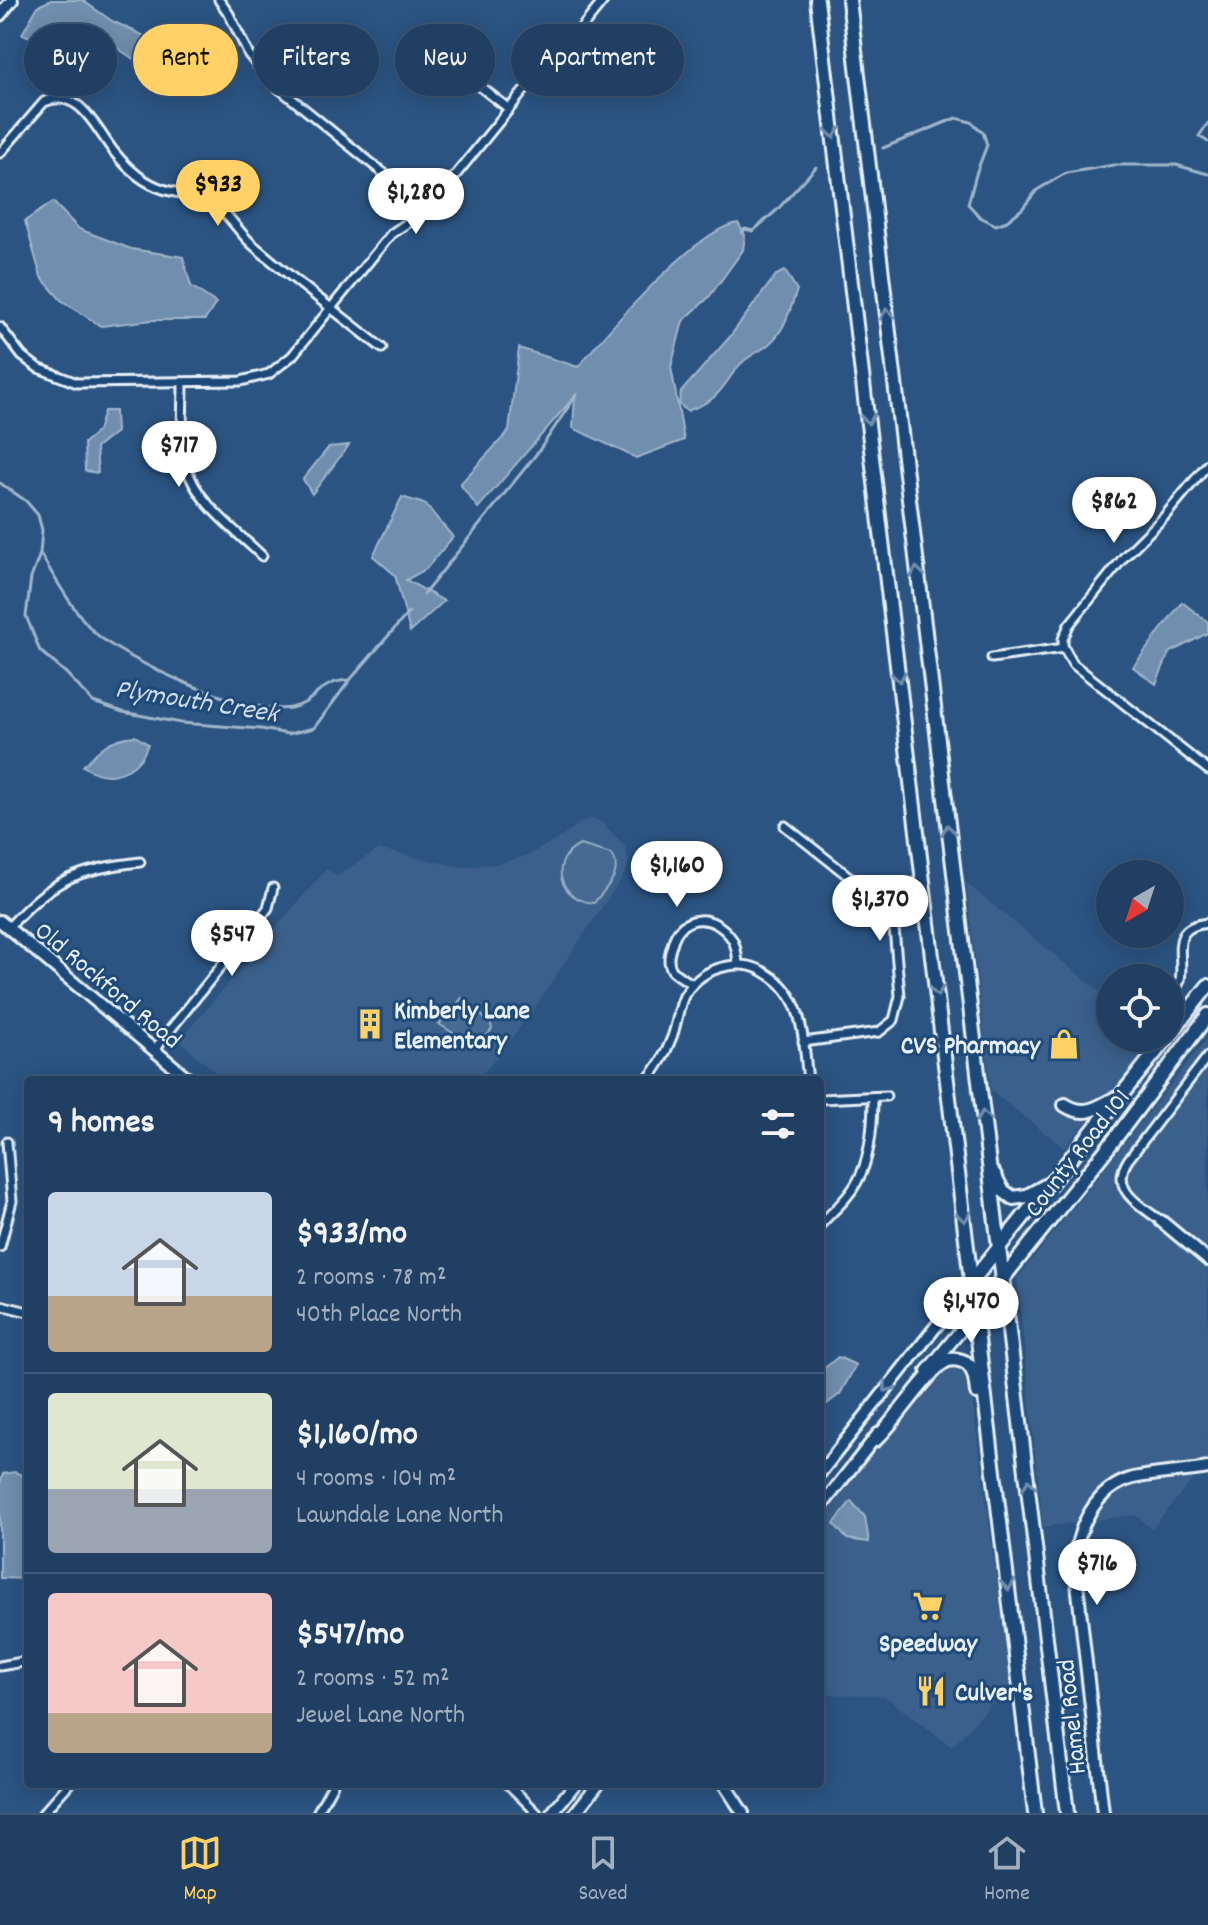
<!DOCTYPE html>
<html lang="en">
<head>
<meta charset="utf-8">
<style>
  :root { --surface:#203f62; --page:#284668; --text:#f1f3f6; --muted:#a2afbe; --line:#3d5877; --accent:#ffd166 }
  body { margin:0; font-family:Dekko,sans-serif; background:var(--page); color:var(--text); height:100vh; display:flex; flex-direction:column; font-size:30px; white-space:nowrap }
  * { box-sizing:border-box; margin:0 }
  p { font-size:26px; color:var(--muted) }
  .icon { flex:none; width:44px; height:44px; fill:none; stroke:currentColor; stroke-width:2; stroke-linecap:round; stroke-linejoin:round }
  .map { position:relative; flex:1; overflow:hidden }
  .side { position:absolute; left:24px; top:1076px; width:800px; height:712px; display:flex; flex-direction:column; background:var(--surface); border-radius:8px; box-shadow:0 4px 20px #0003,0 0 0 2px var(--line) }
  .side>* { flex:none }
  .hud { position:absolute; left:24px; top:24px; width:800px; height:72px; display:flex; gap:16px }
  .needle { width:52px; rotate:219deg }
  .fabs { position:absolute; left:1096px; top:860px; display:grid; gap:16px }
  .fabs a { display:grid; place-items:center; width:88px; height:88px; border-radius:50%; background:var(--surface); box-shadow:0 4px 20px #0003,0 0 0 2px var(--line); font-size:40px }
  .price { position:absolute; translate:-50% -68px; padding:0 18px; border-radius:28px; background:#fff; color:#222; font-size:26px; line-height:52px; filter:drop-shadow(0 2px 4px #0008) }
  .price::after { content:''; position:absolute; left:50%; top:48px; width:24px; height:18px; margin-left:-12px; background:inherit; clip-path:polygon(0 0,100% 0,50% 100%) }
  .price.on { background:var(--accent); color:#111 }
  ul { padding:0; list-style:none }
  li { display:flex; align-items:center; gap:24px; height:200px; padding:0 24px }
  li+li { border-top:2px solid var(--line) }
  li span { display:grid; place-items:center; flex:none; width:224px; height:160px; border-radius:8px; color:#555 }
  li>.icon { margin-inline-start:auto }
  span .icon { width:96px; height:96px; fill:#fffc; stroke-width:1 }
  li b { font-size:34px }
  h2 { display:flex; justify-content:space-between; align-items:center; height:96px; padding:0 24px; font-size:34px }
  .tag { padding:0 28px; border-radius:36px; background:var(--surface); box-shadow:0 4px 20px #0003,0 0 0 2px var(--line); font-size:28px; line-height:72px }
  .tag.on { background:var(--accent); color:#111 }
  .menu { display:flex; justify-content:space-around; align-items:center; height:112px; border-top:2px solid var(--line); background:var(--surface); font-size:22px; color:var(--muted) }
  .menu a { display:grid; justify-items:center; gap:4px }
  .menu .on { color:var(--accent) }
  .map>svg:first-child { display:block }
</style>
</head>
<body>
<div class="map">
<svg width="1208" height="1813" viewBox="0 0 1208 1813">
  <rect width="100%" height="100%" fill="#2b5482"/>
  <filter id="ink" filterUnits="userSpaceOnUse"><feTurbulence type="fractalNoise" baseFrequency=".0125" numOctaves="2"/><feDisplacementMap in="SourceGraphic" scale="16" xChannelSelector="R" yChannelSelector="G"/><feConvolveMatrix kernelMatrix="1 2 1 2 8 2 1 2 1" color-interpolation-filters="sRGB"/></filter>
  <g filter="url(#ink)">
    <g fill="#3a608b">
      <path d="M 592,818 L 602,822 L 625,846 L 629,861 L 626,872 L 527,1019 L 493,1062 L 476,1080 L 225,1080 L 179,1041 L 326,869 L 337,876 L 379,849 L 461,867 L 502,863 L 528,855 L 563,836 L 579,823 Z"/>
      <path d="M 966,883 L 1110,1000 L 1110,1038 L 1159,1039 L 1064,1148 L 991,1091 Z"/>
      <path d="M 1208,1037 L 1208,1461 L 1152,1529 L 1135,1515 L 1043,1527 L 1017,1279 Z"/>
      <path d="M 948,1367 L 965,1369 L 969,1376 L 1011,1683 L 952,1747 L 884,1696 L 820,1694 L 820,1517 L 936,1373 Z"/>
    </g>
    <g fill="#476b93" stroke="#98aec6" stroke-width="2">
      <path d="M 580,845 L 612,854 C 624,874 606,887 594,903 C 559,900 547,861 580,845 Z"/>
      <path d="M 462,998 L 491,1024 L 492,1029 L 479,1046 L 464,1034 L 461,1038 L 439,1024 Z"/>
    </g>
    <g fill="#708ead" stroke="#a0b6cb" stroke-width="2">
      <path d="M 51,0 L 82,0 L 112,21 L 190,57 L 213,39 L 216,68 L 194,67 L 173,86 L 88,28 L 44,42 L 22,34 L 38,6 Z"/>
      <path d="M 53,202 L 79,229 L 131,249 L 183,257 L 191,286 L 216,303 L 205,320 L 152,320 L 101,326 L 61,300 L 41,277 L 25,221 Z"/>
      <path d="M 738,223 L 745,235 L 743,250 L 709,297 L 683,321 L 671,367 L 684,440 L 636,458 L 573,428 L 575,396 L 478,508 L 460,484 L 509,431 L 519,348 L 578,367 C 606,333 697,228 738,223 Z"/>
      <path d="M 785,271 L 797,290 C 790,310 785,331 768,345 C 758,353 746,356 738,367 C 718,392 720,399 687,411 L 679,404 L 681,392 L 728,339 L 776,275 Z"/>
      <path d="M 104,411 L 115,411 L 116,432 L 96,448 L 98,473 L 85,471 L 84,443 L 98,431 Z"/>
      <path d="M 349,445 L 312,494 L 303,479 L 329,447 Z"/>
      <path d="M 402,497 L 425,504 L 453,537 L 426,569 L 406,580 L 444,601 L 410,632 L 395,575 L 373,556 Z"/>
      <path d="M 1182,602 L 1208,622 L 1208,633 L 1169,653 L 1156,684 L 1133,667 Z"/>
      <path d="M 135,736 L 148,744 C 138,773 109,784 83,766 C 100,748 110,738 135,736 Z"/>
      <path d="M 838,1357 L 856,1365 L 840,1394 L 820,1409 L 820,1372 Z"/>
      <path d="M 15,1472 L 28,1478 L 28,1579 L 0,1578 L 0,1484 L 3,1474 Z"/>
      <path d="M 851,1501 L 865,1517 L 869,1542 L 847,1539 L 834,1524 Z"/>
    </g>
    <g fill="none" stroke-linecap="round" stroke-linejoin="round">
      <g stroke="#a0b6cb" stroke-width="3">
        <path d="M 1208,123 L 1199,136 L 1208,142"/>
        <path d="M 883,148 L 956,118 L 971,122 L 983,132 L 987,145 L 977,171 L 968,204 L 980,217 L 996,225 L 1007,221 L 1022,209 L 1037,190 L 1066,173 L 1114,165 L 1176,165 L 1208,174"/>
        <path d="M 742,233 L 745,229 L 753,231 L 777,210 L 816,167"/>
        <path d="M 0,483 L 26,501 L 38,515 L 42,530 L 40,554 L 31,578 L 26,616 L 40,651 L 66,673 L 93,702 L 123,712 L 181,723 L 261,729 L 288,734 L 314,728 L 350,680 L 409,612"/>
        <path d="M 41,555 C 57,581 72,609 93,631 C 124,661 248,716 291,708 C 318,702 317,681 350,680"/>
        <path d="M 424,594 L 538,452 L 577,394"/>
      </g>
      <g stroke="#e8f1f8" stroke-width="13">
        <g id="street">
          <path d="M 219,0 L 229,14 L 249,55 L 271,82 L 428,209"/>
          <path d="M 423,53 L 446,60 L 509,109"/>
          <path d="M 0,153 L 44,102 C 80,86 96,130 115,153 C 128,169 144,183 163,189 C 181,195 200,194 215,205 C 231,216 239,233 253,245 C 295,281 339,314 382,348"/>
          <path d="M 0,327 L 22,356 L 38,368 L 77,383 L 241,381 L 269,374 L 292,356 L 391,234 L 428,209 L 557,50 L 579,31 L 604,0"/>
          <path d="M 183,383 C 183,409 180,439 186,465 C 195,502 237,531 262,556"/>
          <path d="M 1208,464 L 1164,517 L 1124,557 L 1069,625 L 1063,639 L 1063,646 L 1073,664 L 1208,770"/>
          <path d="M 992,658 L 1064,648"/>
          <path d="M 785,826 L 866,890 L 884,909 L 894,928 L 900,996 L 894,1020 L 879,1032 L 803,1042"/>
          <path d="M 8,928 C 53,879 75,870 140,862"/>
          <path d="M 693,984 C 686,980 677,976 672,970 C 667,962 669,954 672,945 C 680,912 715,913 732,939 C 737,947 737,955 738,964"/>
          <path d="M 1170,998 C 1174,992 1178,987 1180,980 C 1185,955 1167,927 1208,923"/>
          <path d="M 154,1050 L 268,908 L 273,888"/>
          <path d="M 647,1080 C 658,1068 666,1053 672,1037 C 677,1024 678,1009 684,996 C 694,979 710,969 728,966 C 744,963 756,966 769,975 C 805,997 803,1042 808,1080"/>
          <path d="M 820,1099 L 886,1096"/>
          <path d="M 1161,1221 C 1140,1205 1109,1190 1128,1160 L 1208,1056"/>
          <path d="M 820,1225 C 833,1211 848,1199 857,1182 C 871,1158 873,1124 873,1097"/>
          <path d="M 0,1247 L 12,1201 L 7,1142"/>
          <path d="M 0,1305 L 28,1312"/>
          <path d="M 0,1666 L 28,1661"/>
          <path d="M 508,1784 L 537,1813"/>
          <path d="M 43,1813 L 69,1784"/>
          <path d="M 317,1813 L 333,1784"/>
        </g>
      </g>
      <g stroke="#e8f1f8" stroke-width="16">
        <g id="secondary">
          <path d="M 0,15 L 12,0"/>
          <path d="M 0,921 L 190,1080"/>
          <path d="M 1161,1221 L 1208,1260"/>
          <path d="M 927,1371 L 975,1313"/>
          <path d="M 820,1473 L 972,1281"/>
          <path d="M 820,1508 L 878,1434"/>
          <path d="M 724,1784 L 743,1813"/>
          <path d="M 552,1813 L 575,1784"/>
          <path d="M 575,1813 L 598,1784"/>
          <path d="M 1103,1813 L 1075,1565 C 1076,1529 1095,1488 1133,1478 C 1158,1473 1184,1472 1208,1468"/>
        </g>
      </g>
      <g stroke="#e8f1f8" stroke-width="18">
        <g id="primary">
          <path d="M 817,0 L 1035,1813"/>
          <path d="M 849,0 L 1067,1813"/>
          <path d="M 1170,1034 L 1208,986"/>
          <path d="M 1065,1105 C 1084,1117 1096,1109 1114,1099"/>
          <path d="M 994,1174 L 1002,1190 L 1013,1198 L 1027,1196 L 1047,1185"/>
          <path d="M 972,1281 L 1167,1038"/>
          <path d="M 975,1313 L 1114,1140 L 1208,1015"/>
          <path d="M 875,1440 C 894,1424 931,1365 948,1360 C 956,1358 967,1361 971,1368 C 976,1375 976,1385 977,1393"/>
        </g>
      </g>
      <use href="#street" stroke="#1f4a7a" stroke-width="7"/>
      <use href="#secondary" stroke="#1f4a7a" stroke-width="10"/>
      <use href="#primary" stroke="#1f4a7a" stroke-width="12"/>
    </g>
    <defs><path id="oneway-chevron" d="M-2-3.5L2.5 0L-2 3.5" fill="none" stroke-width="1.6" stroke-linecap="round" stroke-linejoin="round" transform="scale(2)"/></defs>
    <g stroke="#6f8dac">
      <use href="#oneway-chevron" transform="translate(833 133) rotate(83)"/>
      <use href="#oneway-chevron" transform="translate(887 314) rotate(-97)"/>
      <use href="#oneway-chevron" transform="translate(868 419) rotate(83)"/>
      <use href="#oneway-chevron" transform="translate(917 572) rotate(-97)"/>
      <use href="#oneway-chevron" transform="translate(899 677) rotate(83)"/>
      <use href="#oneway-chevron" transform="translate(948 830) rotate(-97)"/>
      <use href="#oneway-chevron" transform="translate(937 991) rotate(83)"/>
      <use href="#oneway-chevron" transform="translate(983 1116) rotate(-97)"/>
      <use href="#oneway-chevron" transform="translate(964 1217) rotate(83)"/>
      <use href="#oneway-chevron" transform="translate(888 1387) rotate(128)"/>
      <use href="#oneway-chevron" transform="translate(1029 1485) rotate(-97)"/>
      <use href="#oneway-chevron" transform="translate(1008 1585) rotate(83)"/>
    </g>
  </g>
  <defs>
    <g id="building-bare" transform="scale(2.4)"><path d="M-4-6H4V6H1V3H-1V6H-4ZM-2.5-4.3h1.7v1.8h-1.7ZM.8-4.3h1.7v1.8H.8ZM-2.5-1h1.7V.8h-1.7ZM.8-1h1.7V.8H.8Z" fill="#ffd166" stroke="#1f4a7a" stroke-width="2.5" paint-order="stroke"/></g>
    <g id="shop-bare" transform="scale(2.4)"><path d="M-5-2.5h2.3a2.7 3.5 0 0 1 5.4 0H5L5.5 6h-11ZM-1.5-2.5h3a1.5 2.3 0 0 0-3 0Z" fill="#ffd166" stroke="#1f4a7a" stroke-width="2.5" paint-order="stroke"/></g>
    <g id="supermarket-bare" transform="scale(2.4)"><path d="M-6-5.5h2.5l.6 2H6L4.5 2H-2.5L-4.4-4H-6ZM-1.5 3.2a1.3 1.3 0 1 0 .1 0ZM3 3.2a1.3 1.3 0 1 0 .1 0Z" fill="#ffd166" stroke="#1f4a7a" stroke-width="2.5" paint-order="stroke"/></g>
    <g id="restaurant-bare" transform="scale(2.4)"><path d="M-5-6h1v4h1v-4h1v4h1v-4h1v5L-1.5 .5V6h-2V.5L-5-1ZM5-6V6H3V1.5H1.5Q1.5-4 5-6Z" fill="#ffd166" stroke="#1f4a7a" stroke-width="2.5" paint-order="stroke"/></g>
  </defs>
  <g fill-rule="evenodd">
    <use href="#building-bare" x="370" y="1024"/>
    <use href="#shop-bare" x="1064" y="1044"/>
    <use href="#supermarket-bare" x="928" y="1606"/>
    <use href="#restaurant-bare" x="931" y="1691"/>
  </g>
  <g text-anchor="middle" stroke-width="6" stroke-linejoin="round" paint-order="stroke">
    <g font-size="26" fill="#e8f1f8" stroke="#1f4a7a">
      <text transform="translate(109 984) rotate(40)" y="9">Old Rockford Road</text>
      <text transform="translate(1076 1152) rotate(-52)" y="9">County Road 101</text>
      <text transform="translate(1070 1717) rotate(-96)" y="9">Hamel Road</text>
    </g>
    <g font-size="26" font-weight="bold" fill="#e8f1f8" stroke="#1f4a7a" text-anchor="start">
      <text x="394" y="1018">Kimberly Lane<tspan x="394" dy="30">Elementary</tspan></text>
      <text x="1040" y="1053" text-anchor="end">CVS Pharmacy</text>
      <text x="928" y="1651" text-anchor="middle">Speedway</text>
      <text x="955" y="1700">Culver's</text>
    </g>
    <g font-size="28" font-style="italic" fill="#d0dde9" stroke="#1f4a7a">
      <text transform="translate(197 699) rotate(9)" y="10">Plymouth Creek</text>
    </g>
  </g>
</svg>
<div class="fabs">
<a><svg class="needle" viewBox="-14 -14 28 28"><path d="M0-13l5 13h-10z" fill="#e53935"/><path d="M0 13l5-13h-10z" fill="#a2afbe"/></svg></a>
<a><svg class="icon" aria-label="locate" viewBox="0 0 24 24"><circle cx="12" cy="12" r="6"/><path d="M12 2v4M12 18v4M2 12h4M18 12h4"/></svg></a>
</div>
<b class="price on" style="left:218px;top:228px">$933</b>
<b class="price" style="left:416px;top:236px">$1,280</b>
<b class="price" style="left:179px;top:489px">$717</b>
<b class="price" style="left:1114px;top:545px">$862</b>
<b class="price" style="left:677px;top:909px">$1,160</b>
<b class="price" style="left:880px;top:943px">$1,370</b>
<b class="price" style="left:232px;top:978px">$547</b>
<b class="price" style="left:971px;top:1345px">$1,470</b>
<b class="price" style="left:1097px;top:1607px">$716</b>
<div class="hud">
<a class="tag">Buy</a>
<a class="tag on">Rent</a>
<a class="tag">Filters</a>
<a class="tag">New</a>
<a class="tag">Apartment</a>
</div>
<section class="side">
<h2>9 homes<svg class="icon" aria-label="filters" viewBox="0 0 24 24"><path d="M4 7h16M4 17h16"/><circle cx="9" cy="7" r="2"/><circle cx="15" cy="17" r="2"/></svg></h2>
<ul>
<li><span style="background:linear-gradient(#c9d6e8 65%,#b9a48a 0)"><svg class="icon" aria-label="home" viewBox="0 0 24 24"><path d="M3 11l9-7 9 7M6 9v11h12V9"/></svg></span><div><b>$933/mo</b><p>2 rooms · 78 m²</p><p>40th Place North</p></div></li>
<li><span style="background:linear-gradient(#dfe7d0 60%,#9aa5b1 0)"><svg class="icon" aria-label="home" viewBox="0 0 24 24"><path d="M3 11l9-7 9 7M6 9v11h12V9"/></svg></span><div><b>$1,160/mo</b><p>4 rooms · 104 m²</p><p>Lawndale Lane North</p></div></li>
<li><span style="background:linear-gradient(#f6c9c9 75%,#b9a48a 0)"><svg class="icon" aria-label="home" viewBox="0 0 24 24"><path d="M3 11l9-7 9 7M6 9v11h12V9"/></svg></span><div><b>$547/mo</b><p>2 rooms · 52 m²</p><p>Jewel Lane North</p></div></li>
</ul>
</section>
</div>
<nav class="menu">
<a class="on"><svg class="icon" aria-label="map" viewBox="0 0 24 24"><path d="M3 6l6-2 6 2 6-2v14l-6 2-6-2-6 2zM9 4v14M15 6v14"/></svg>Map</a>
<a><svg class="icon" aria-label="saved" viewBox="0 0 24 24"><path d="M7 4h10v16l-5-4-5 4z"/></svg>Saved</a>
<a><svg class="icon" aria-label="home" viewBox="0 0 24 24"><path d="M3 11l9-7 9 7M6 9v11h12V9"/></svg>Home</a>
</nav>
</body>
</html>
